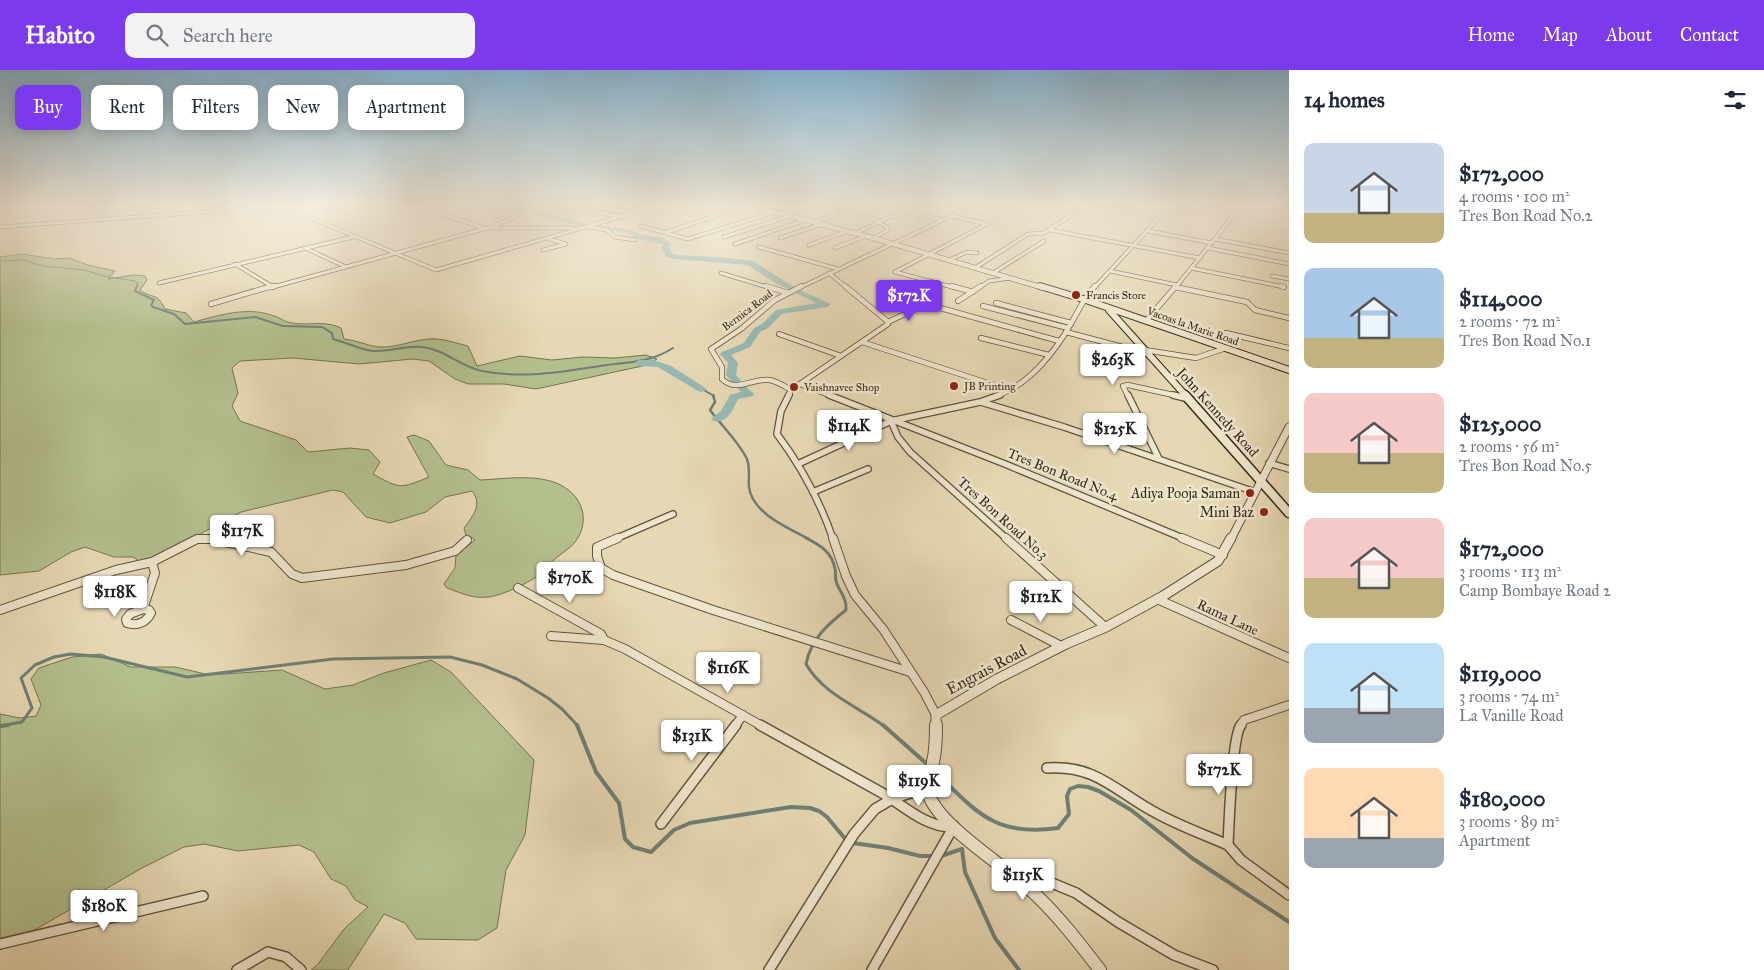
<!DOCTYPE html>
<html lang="en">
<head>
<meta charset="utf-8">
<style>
  :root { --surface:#fff; --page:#f2f2f3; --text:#1f2937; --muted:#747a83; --accent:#7c3aed }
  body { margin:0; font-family:"IM FELL Great Primer",serif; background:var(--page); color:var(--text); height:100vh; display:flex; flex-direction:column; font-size:19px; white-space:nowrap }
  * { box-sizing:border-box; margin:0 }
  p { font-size:16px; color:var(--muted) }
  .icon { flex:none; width:28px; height:28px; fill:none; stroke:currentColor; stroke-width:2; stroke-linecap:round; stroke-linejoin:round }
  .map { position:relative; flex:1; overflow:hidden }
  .drawer { display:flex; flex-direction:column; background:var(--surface); width:475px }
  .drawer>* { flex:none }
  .banner { position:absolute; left:15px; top:15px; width:475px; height:45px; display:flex; gap:10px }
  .price { position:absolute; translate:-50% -42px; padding:0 11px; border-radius:5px; background:#fff; color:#222; font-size:16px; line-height:32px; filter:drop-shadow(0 1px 2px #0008) }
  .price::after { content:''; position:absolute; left:50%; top:30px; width:15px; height:11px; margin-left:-8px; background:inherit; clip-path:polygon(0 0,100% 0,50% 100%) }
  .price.current { background:var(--accent); color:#fff }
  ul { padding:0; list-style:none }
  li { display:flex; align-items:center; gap:15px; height:125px; padding:0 15px }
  li span { display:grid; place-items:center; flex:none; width:140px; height:100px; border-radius:10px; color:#555 }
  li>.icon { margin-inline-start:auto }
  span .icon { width:60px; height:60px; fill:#fffc; stroke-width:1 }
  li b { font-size:21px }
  h2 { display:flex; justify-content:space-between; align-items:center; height:60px; padding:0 15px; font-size:21px }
  .chip { padding:0 18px; border-radius:10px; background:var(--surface); box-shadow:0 2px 12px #0003; font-size:18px; line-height:45px }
  .chip.current { background:var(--accent); color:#fff }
  header { display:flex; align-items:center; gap:30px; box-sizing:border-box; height:70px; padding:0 25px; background:var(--accent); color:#fff }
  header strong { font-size:24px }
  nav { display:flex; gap:28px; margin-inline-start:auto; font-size:18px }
  .search { width:350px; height:45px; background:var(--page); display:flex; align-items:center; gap:12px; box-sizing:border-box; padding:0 18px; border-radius:10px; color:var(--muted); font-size:19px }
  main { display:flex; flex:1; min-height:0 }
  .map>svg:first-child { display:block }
</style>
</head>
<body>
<header>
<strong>Habito</strong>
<div class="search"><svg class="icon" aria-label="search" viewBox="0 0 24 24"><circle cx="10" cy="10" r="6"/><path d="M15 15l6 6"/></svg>Search here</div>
<nav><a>Home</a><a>Map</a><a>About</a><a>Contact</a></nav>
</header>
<main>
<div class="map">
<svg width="1289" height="900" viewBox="0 0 1289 900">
  <rect width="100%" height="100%" fill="#e6d8b4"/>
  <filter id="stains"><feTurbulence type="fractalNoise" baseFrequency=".004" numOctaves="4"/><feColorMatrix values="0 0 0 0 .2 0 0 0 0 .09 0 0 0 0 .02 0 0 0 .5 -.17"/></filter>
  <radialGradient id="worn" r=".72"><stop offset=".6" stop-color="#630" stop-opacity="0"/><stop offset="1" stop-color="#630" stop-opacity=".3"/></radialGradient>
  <g fill="#b4bf8e" stroke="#747452">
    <path d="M 21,184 L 55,189 L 69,188 L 88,195 L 115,201 L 108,209 L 134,205 L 145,206 L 147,210 L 140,220 C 152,229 157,222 165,239 L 186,243 L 194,252 C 220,245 248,236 274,246 C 281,248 284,252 292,253 C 309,256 325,250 341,258 L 344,269 C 357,270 367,276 379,277 C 396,278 413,270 429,269 C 443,268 455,273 468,276 L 477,296 L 520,286 L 552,290 L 583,287 L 615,288 L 646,285 L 657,289 L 647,295 L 536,319 L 504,314 L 468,314 L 455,309 L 429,291 L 413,289 L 359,294 L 293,288 L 240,291 L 232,298 L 238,323 L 232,336 L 240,351 L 296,370 L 308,382 L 350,378 L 369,380 L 380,392 L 373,404 C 400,419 400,419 429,407 L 407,367 L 414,365 L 429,371 L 446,395 L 468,400 L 480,410 C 504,409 534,404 556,413 C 580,422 592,448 576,471 C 571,478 563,482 556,488 C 552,492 549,496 546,500 C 535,510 502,526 488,527 C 473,529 461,523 447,518 L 444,514 L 455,498 L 456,485 L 475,470 L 466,465 L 464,458 C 473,446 483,434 472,421 L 445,427 L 426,442 L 390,453 L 366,447 L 343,422 L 333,420 L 241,442 L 144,494 L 133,487 L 114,487 L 85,477 L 71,482 L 39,501 L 0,505 L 0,187 Z"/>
    <path d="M 101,584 L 131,597 L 175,597 L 210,605 L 282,600 L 325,619 L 353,615 L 384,603 L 431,590 L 451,602 L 534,690 L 525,765 L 506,800 L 497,858 L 478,870 L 416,869 L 405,853 L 384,844 L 348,900 L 311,900 L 318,894 L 344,859 L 368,837 L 355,830 L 346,816 L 331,809 L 314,782 L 299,775 L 238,781 L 204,774 L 184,777 L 142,798 L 0,880 L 0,644 L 20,648 L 36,646 L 41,635 L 31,609 L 39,598 L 72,587 Z"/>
  </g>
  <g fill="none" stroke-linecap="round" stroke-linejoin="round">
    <path stroke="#6f7f75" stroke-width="1" d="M 0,191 L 23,190 L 43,196 L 84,200 L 104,206 L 135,211 L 138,213 L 136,218"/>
    <g stroke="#6f7f75" stroke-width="2">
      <path d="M 137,216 L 135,221 L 154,230 L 151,235 L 153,237 L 174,244 L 185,254 L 255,247 L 283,256 L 322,257 L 332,263 L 333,269 C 344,272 363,280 373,281 C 390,282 406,275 422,277 C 444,279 461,297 482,301 C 521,309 561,302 600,296 C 626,292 650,293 673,278"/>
      <path d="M 702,319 L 714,326"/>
    </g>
    <path stroke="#6f7f75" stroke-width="2.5" d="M 713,325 L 715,332 L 710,340 C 721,355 737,370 746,387 C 751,396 748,407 749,417 C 752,443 788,458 809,469"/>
    <g stroke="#6f7f75" stroke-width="3">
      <path d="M 806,468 C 820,475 832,482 835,499 C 836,502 835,507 836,511 C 839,522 847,527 846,540 C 827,555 811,569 806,594 C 823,624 857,636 884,656"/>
      <path d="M 1,656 L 22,652 L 32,638 L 21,608 L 35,595 L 54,587 L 71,584 L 104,587 L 187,607 L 333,589 L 450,587 L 482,595 L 517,609 L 548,628 L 562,639 L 578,656"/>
    </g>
    <g stroke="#6f7f75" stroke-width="4">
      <path d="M 577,655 L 596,702 L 619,733 L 625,769 L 633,777 L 651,782 L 674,760 L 690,753 L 791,737 L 810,738 L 819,741 L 827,747 L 847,771"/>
      <path d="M 883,655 L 928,695"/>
      <path d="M 0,656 L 8,655"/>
      <path d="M 934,701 C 977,742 994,767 1058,758 L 1069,744 L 1067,726 L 1070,719 L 1078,716 L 1088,717 L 1099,721 L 1131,740 L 1192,788 L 1289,852"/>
      <path d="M 853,773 L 888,778 L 920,786 L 933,786"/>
      <path d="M 941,786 L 962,779 L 965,802 L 995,868 L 1019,900"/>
    </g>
    <g fill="#97b9b3" fill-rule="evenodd">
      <path d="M 508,134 L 516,134 L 590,155 L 632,160 L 642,165 L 664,168 L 671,173 L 670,178 L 672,184 L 679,185 L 730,188 L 753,191 L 797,219 L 831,234 L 827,237 L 782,244 L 768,258 L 760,262 L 750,277 L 731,285 L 738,293 L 736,305 L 743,314 L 754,324 L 753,326 L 738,329 C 733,340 727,354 713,351 L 711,349 L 721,341 L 730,325 L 741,322 L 726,305 L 728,293 L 720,284 L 722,282 L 744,273 L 754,258 L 762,254 L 776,240 L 817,233 L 775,213 L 748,195 L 676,189 L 666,187 L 662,178 L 663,174 L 637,169 L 628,163 L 570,154 L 524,141 Z"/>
      <path d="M 653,290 L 671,296 L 707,319 L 702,322 L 698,321 L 658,297 L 639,296 L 634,293 L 639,290 Z"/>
    </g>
    <g stroke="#60543e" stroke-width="4.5">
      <g id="minor-far4">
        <path d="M 411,134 L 484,158"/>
        <path d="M 611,134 L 643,140"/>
        <path d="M 827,134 L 849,139"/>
        <path d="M 850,134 L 888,158 L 887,161 L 873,168"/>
        <path d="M 890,134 L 906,139"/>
        <path d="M 1062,134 L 1289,142"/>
        <path d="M 586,135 L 630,143"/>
        <path d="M 282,136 L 436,200 L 665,134"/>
        <path d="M 561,137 L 616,146"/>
        <path d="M 686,139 L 695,134"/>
        <path d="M 785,144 L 814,134"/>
        <path d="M 879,151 L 906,142 L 943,150"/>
        <path d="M 815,152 L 856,137"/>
        <path d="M 494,156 L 524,142"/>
        <path d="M 641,156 L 688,169 L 775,142"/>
        <path d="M 0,157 L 316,134"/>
        <path d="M 589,157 L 607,160 L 615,167 L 635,170"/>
        <path d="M 1050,160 L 1200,188"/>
        <path d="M 1148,161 L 1212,173"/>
        <path d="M 664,163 L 748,135"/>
        <path d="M 856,163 L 880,152"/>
        <path d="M 724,167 L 790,146"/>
        <path d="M 780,168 L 822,154"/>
        <path d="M 1215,169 L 1289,183"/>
        <path d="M 735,174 L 805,150"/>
        <path d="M 809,175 L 848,161"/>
        <path d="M 759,177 L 838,199"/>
        <path d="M 305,178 L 346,197"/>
        <path d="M 835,178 L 866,166"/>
        <path d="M 1208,178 L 1289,194"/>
        <path d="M 543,180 L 566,174 L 549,169"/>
        <path d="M 949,190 L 967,182 L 977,183"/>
        <path d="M 235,194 L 273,217 L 270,218"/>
        <path d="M 975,198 L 1028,164 L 1044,163 L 1079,140"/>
        <path d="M 1191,198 L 1284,217"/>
        <path d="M 1110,201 L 1177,215"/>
        <path d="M 895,202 L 987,154 L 952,146"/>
        <path d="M 895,202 L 956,218"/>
        <path d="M 721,203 L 770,218"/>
        <path d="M 829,203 L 847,218"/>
        <path d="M 993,203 L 1044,171"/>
        <path d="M 1272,206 L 1289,209"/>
        <path d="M 159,213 L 353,167"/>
        <path d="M 273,217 L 487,158 L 574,158"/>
        <path d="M 1175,217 L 1178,218"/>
        <path d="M 799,218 L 977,134"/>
        <path d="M 979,218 L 989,211 L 1011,208"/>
        <path d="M 1094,218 L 1168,138"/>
        <path d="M 1175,218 L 1238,140"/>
      </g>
    </g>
    <g stroke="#60543e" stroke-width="6">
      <g id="minor-far3">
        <path d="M 766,216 L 788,223"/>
        <path d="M 951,216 L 973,222"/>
        <path d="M 1281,216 L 1284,217"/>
        <path d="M 273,217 L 275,216"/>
        <path d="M 1175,217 L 1247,232 L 1255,240 L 1289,248"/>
        <path d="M 958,231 L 981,216"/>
        <path d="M 996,233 L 1071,253"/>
        <path d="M 211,234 L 272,216"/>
        <path d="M 983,236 L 1068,258"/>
        <path d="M 1146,251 L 1176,216"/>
        <path d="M 888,252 L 926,234 L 1059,271"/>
        <path d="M 1066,262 L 1149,284"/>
        <path d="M 1226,263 L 1289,278"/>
        <path d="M 779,264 L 841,286"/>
        <path d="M 981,268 L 1049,285"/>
        <path d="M 862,272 L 1012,321"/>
        <path d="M 1145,280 L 1196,288 L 1226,278"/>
        <path d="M 800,314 L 832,326"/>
        <path d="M 791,320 C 784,316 777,311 769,310 C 752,308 736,323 722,309 L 722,297 L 711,279 L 741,259 L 775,230 L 802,216"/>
        <path d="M 788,326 L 791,320 L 888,254 L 886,250 L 845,216"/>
        <path d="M 996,326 C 1029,315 1055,282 1072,252 C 1079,239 1084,228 1095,216"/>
        <path d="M 1128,326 L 1123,316 L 1128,315 L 1178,326"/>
      </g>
    </g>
    <g stroke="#60543e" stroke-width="8">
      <g id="minor-far2">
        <path d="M 789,325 L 781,341 L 777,364 C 801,396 820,431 833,469"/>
        <path d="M 829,325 L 1005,394 L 1185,469"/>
        <path d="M 1128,325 L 1159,389"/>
        <path d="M 1173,325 L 1189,329"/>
        <path d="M 981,332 L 1064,357 L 1255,422"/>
        <path d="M 891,351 L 898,367 L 910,382 L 1007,469"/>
        <path d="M 1269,393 L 1289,399"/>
        <path d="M 798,394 L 891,351 L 980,332 L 1000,325"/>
        <path d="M 813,422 L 868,399"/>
        <path d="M 197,469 L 211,469"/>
        <path d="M 615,469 L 673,444"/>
      </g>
    </g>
    <g stroke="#60543e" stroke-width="10">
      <g id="minor-far1">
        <path d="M 618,468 L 597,477 L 597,486 L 601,498 L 613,505 L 713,540 L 910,602"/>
        <path d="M 833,468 L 846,506 L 855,525 L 883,559 L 924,622 L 936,645"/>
        <path d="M 1006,468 L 1105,557"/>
        <path d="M 1182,468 L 1223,485"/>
        <path d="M 518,518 L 601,564 L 604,570"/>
        <path d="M 1157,529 L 1289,588"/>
        <path d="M 143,539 L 149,540 L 151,543 C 146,553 137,556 127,553 L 126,549 L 130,544 Z"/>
        <path d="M 143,539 L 155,503 L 152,492"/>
        <path d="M 0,540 L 116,500 L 152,492 L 197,469 L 211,469 L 271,482 L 292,504 L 302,508 L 406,495 L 455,481 L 467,470"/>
        <path d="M 1011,550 L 1061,576"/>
        <path d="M 551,566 L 604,570 L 625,579 L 762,656"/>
        <path d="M 735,656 L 743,645"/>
        <path d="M 1240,656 L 1244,650 L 1289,635"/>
      </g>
    </g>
    <g stroke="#60543e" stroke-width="12">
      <g id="minor">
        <path d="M 760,655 C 801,678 842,701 884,724 C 905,737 926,757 952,757"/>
        <path d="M 1241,655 C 1232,666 1229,755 1228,775 L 1241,790 L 1289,825"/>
        <path d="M 1047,698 C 1097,694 1118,724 1158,744 C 1180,756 1205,765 1228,775"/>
        <path d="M 661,754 L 736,655"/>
        <path d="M 1024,812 L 1047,811 L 1076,823 L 1118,852 L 1174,885 L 1213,900"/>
        <path d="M 0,874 L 203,826"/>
        <path d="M 237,900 L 268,882 L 286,887 L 301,900"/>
        <path d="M 769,900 L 854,764 L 875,739 L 892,729 L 926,718"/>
        <path d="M 872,900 L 954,756"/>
      </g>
    </g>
    <g stroke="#60543e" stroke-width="9">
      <path id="tertiary-far2" d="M 1231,469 L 1289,357"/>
    </g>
    <g stroke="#60543e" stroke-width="11">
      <path id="tertiary-far1" d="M 936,656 L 936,645 L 997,609 L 1066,574 L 1106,557 L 1163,526 L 1218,491 L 1231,468"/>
    </g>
    <g stroke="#60543e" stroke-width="14">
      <path id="tertiary" d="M 936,655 C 936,667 936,680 933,692 C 932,701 925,709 927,718 C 932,754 1010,798 1036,825 C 1060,848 1080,874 1100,900"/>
    </g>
    <g stroke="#342817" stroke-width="5.5">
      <path id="secondary-far2" d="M 744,134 L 873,168 L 1044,218"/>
    </g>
    <g stroke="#342817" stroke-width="8">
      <g id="secondary-far1">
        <path d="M 1040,216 L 1083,229 L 1289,300"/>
        <path d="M 1109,240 L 1186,326"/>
      </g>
    </g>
    <g stroke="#342817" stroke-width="11">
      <path id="secondary" d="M 1185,325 L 1289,443"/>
    </g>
    <use href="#minor-far4" stroke="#efe6ce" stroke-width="3"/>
    <use href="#minor-far3" stroke="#efe6ce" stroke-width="4.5"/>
    <use href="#minor-far2" stroke="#efe6ce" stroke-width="5.5"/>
    <use href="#minor-far1" stroke="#efe6ce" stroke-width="8"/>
    <use href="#minor" stroke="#efe6ce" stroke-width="9"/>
    <use href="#tertiary-far2" stroke="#efe6ce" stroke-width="7"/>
    <use href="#tertiary-far1" stroke="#efe6ce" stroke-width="9"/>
    <use href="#tertiary" stroke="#efe6ce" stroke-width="12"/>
    <use href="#secondary-far2" stroke="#efe6ce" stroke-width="4.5"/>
    <use href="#secondary-far1" stroke="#efe6ce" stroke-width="6"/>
    <use href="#secondary" stroke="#efe6ce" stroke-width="8"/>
  </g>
  <linearGradient id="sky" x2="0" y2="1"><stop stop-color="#87b6d3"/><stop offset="0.52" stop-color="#f4eddd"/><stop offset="1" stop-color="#f4eddd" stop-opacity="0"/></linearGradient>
  <rect width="1289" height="260" fill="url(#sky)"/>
  <g fill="#8f2418" stroke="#efe6ce" stroke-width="2">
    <circle cx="1076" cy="225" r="5"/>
    <circle cx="954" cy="316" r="5"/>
    <circle cx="794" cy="317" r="5"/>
    <circle cx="1250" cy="423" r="5"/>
    <circle cx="1264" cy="442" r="5"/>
  </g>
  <g text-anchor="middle" stroke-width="5" stroke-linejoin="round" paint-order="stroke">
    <g font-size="11" fill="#342817" stroke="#efe6ce" text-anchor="start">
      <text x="1086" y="229">Francis Store</text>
      <text x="964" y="320">JB Printing</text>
      <text x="804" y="321">Vaishnavee Shop</text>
    </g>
    <g font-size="11" fill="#342817" stroke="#efe6ce">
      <text transform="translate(747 240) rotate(-37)" y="4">Bernica Road</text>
      <text transform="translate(1193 256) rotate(19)" y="4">Vacoas la Marie Road</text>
    </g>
    <g font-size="14" fill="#342817" stroke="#efe6ce">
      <text transform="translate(1218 342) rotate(48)" y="5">John Kennedy Road</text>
      <text transform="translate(1063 404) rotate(22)" y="5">Tres Bon Road No.4</text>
      <text transform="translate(1003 448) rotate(42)" y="5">Tres Bon Road No.3</text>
      <text transform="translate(1228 547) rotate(25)" y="5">Rama Lane</text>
    </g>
    <g font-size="14" fill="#342817" stroke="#efe6ce" text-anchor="end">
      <text x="1240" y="428">Adiya Pooja Saman</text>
      <text x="1254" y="447">Mini Baz</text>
    </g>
    <g font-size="16" fill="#342817" stroke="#efe6ce">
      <text transform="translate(986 599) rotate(-28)" y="6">Engrais Road</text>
    </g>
  </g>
  <rect width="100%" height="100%" filter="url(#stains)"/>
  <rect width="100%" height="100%" fill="url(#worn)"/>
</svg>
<b class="price current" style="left:909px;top:252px">$172K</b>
<b class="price" style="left:1113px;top:316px">$263K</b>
<b class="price" style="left:849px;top:382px">$114K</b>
<b class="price" style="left:1115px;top:385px">$125K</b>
<b class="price" style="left:242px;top:487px">$117K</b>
<b class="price" style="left:570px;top:534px">$170K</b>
<b class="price" style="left:115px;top:548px">$118K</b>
<b class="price" style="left:1041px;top:553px">$112K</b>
<b class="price" style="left:728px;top:624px">$116K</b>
<b class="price" style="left:692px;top:692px">$131K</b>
<b class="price" style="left:1219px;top:726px">$172K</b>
<b class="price" style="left:919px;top:737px">$119K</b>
<b class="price" style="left:1023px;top:831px">$115K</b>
<b class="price" style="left:104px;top:862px">$180K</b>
<div class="banner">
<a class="chip current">Buy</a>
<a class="chip">Rent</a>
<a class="chip">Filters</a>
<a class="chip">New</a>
<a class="chip">Apartment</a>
</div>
</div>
<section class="drawer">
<h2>14 homes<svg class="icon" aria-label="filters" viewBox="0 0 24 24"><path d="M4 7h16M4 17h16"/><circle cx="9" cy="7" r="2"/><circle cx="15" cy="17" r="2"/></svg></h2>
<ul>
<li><span style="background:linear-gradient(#c9d6e8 70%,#c2b280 0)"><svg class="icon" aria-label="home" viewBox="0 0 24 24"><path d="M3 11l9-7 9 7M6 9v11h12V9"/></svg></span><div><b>$172,000</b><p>4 rooms · 100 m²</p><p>Tres Bon Road No.2</p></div></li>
<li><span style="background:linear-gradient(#a9c7e8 70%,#c2b280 0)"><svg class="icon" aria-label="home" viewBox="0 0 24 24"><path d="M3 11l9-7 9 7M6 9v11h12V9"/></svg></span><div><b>$114,000</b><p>2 rooms · 72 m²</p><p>Tres Bon Road No.1</p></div></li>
<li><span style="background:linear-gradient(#f6c9c9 60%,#c2b280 0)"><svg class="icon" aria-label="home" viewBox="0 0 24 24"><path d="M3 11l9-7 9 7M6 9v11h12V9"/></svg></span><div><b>$125,000</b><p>2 rooms · 56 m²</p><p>Tres Bon Road No.5</p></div></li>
<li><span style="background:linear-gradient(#f6c9c9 60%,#c2b280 0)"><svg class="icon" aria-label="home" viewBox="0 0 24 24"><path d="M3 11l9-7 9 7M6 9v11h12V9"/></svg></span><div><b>$172,000</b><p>3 rooms · 113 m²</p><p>Camp Bombaye Road 2</p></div></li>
<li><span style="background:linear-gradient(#bfe0f5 65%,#9aa5b1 0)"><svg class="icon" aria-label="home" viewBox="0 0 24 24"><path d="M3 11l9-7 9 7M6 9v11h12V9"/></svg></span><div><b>$119,000</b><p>3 rooms · 74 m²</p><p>La Vanille Road</p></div></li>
<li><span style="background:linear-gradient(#ffd9b3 70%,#9aa5b1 0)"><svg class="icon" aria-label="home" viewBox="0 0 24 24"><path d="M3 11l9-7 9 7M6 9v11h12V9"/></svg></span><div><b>$180,000</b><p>3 rooms · 89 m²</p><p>Apartment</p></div></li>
</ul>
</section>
</main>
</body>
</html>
